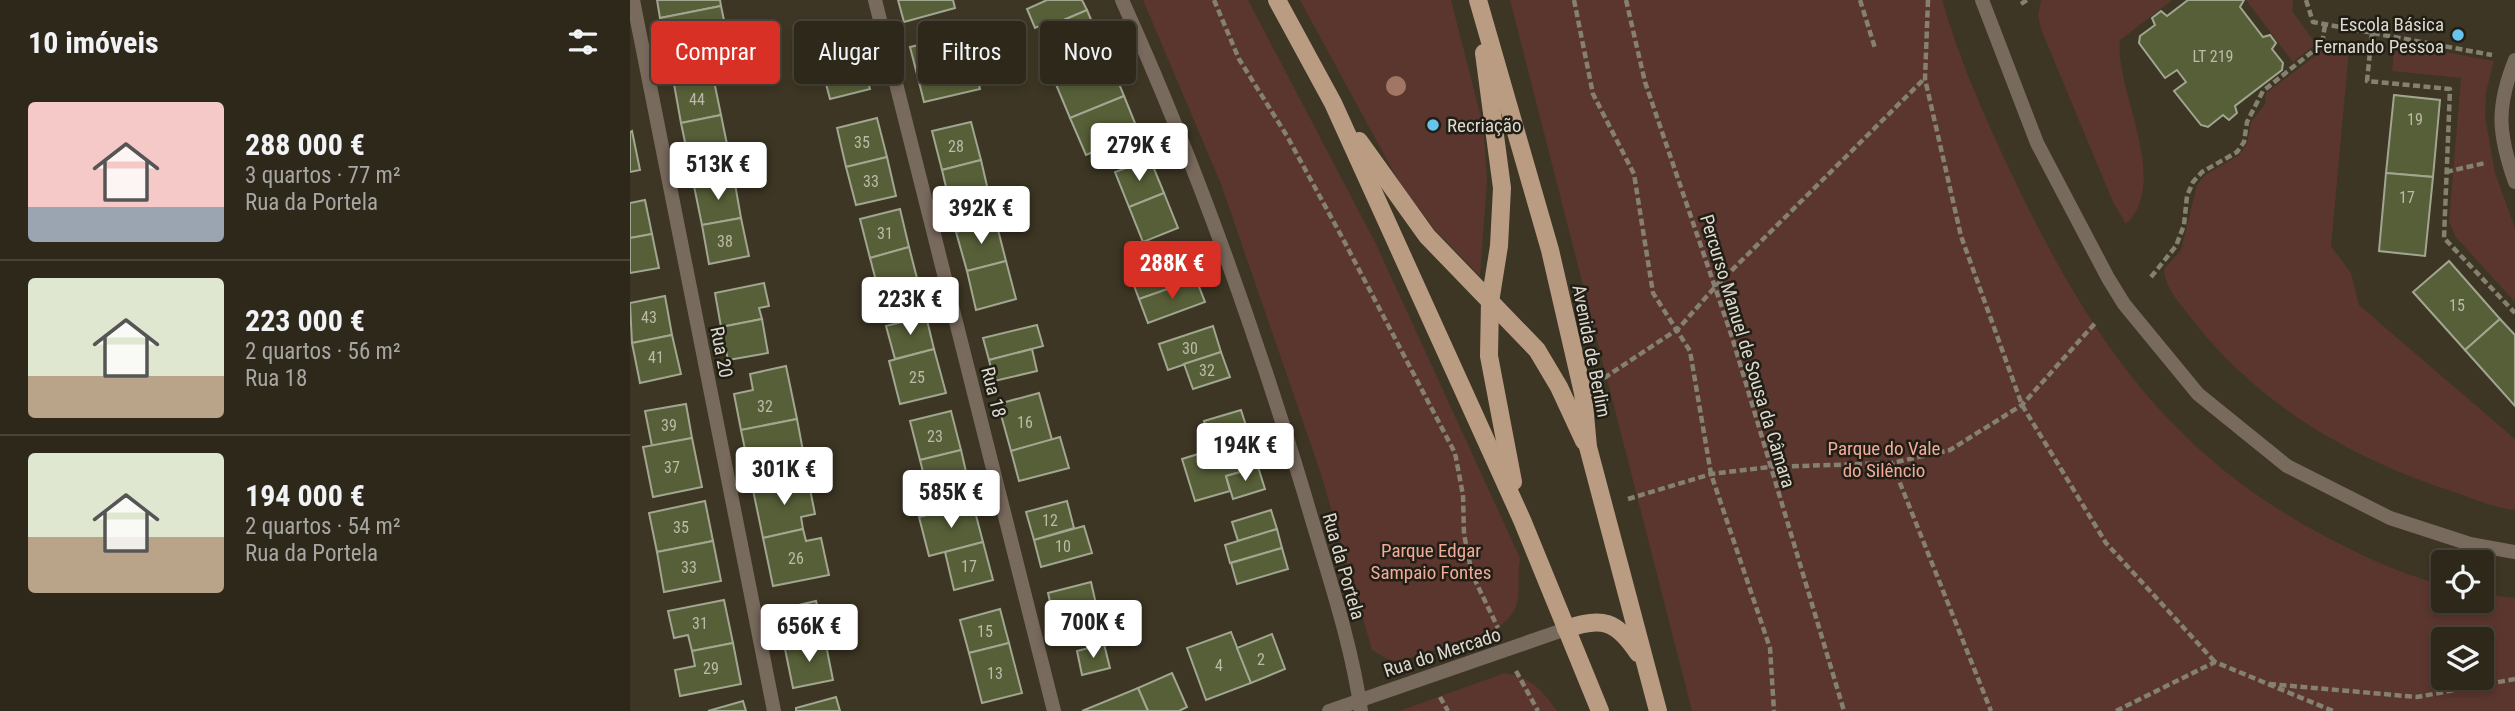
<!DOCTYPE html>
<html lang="pt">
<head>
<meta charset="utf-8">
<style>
  :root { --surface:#2e281b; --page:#3a3428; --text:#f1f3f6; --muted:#a7a6a3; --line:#49443a; --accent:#d93025 }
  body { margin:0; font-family:"Roboto Condensed",sans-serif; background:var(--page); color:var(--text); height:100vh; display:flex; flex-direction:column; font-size:26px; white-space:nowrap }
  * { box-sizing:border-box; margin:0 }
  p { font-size:23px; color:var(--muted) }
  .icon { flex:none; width:38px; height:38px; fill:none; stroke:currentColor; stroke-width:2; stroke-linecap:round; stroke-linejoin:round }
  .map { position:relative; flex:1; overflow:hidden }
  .sheet { display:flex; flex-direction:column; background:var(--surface); width:630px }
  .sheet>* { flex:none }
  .top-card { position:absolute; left:21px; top:21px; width:665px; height:63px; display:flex; gap:14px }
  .buttons { position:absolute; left:1801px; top:550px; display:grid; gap:14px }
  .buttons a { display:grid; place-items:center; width:63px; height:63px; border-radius:7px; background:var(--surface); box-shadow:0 4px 10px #0003,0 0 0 2px var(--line); font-size:35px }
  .price { position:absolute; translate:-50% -60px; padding:0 16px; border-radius:7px; background:#fff; color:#222; font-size:23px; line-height:46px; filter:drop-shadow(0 2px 4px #0008) }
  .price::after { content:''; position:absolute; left:50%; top:42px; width:21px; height:16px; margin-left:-10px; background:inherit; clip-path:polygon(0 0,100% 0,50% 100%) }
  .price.selected { background:var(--accent); color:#fff }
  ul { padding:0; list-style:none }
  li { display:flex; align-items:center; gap:21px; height:175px; padding:0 28px }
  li+li { border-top:2px solid var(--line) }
  li span { display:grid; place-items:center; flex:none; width:196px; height:140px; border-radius:7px; color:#555 }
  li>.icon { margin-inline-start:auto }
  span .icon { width:84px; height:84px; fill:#fffc; stroke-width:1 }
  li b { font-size:30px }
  h2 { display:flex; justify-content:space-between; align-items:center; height:84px; padding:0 28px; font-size:30px }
  .tag { padding:0 24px; border-radius:7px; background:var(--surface); box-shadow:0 4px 10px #0003,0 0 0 2px var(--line); font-size:24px; line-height:63px }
  .tag.selected { background:var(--accent); color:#fff }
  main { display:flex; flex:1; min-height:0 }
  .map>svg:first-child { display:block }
</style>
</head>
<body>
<main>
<section class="sheet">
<h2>10 imóveis<svg class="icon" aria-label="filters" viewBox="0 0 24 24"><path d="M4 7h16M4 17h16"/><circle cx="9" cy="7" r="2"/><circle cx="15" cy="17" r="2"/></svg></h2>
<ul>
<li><span style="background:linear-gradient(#f6c9c9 75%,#9aa5b1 0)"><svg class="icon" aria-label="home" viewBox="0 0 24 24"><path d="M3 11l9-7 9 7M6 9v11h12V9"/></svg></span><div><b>288 000 €</b><p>3 quartos · 77 m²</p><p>Rua da Portela</p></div></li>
<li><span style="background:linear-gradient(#dfe7d0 70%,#b9a48a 0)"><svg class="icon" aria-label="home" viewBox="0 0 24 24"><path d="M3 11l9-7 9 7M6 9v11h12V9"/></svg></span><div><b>223 000 €</b><p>2 quartos · 56 m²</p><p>Rua 18</p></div></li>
<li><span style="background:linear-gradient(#dfe7d0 60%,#b9a48a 0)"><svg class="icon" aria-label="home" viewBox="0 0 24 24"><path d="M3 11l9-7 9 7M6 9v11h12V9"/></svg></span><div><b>194 000 €</b><p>2 quartos · 54 m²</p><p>Rua da Portela</p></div></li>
</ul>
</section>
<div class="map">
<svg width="1885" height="711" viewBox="0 0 1885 711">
  <rect width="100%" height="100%" fill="#3d3624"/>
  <g fill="#5a362e" fill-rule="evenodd">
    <path d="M 513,0 L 618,0 L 746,244 L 890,558 C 884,592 900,608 862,631 L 771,661 L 759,660 L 742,650 L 691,474 L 591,184 Z"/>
    <path d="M 670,0 L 821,0 L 853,125 L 857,180 L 850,276 L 805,230 L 769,182 Z"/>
    <path d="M 880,0 L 1312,0 C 1330,62 1357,123 1385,181 C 1459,335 1537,452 1691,534 C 1730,555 1770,574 1813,585 L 1813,600 L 1852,600 L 1852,594 L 1885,598 L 1885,711 L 1062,711 ZM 1813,639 L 1852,639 L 1852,677 L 1813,677 Z"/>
    <path d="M 1411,0 L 1542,0 L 1490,40 C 1484,89 1542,182 1496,224 L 1483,202 L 1411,29 L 1408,15 Z"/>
    <path d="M 1616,0 L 1663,0 L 1662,11 L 1686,44 L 1663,62 Z"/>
    <path d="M 1765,43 L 1864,61 L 1856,92 L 1855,116 L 1865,173 L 1885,228 L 1885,302 L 1825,236 L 1819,221 L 1831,78 L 1762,71 Z"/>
    <path d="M 1693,50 L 1719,50 L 1701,246 L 1721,273 L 1729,305 L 1885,439 L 1885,510 C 1864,508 1844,499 1824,492 C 1722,459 1628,405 1562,319 C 1550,303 1535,289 1534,269 L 1551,250 L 1567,185 L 1575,175 L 1609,155 L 1617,144 L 1621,122 L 1635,104 L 1636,93 Z"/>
    <path d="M 875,673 C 901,677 912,690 927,711 L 769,711 Z"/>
  </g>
  <g fill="#575f38" stroke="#a1a690" stroke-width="2">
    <path d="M 27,0 L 90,0 L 91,6 L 30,18 Z"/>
    <path d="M 268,0 L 323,0 L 325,8 L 274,22 Z"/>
    <path d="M 417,0 L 452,0 L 457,10 L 422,25 L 420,21 L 405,28 L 397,9 Z"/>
    <path d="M 1558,0 L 1614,0 L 1610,7 L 1633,37 L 1640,35 L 1646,43 L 1642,49 L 1653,63 L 1652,70 L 1605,106 L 1607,113 L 1599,120 L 1593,115 L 1578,127 L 1571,125 L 1544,91 L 1556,82 L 1547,70 L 1535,78 L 1509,43 L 1510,36 L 1525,25 L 1522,18 L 1531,11 L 1537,16 Z"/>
    <path d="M 91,6 L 100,49 L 39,61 L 30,18 Z"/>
    <path d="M 457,10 L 467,34 L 432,49 L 422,25 Z"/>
    <path d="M 222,21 L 231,55 L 191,65 L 182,32 Z"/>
    <path d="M 336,34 L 345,68 L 289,82 L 280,47 Z"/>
    <path d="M 231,55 L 240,89 L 200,99 L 191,65 Z"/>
    <path d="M 479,59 L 494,96 L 440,118 L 425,82 Z"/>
    <path d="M 345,68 L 350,89 L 294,102 L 289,82 Z"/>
    <path d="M 83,76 L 91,115 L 51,123 L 44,84 Z"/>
    <path d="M 1764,95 L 1810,100 L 1803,177 L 1756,173 Z"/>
    <path d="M 494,96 L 509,133 L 456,155 L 440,118 Z"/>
    <path d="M 91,115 L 99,154 L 59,161 L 51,123 Z"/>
    <path d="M 247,118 L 257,157 L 216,167 L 207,128 Z"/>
    <path d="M 341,122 L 351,160 L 312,170 L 302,131 Z"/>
    <path d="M 2,131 L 10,170 L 0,172 L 0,132 Z"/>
    <path d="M 257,157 L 266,196 L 226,205 L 216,167 Z"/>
    <path d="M 520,159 L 534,193 L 499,207 L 485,172 Z"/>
    <path d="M 351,160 L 360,199 L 321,208 L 312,170 Z"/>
    <path d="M 1756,173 L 1803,177 L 1795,256 L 1749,251 Z"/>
    <path d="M 104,178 L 111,218 L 72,225 L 64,186 Z"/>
    <path d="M 534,193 L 548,228 L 513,242 L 499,207 Z"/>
    <path d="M 15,200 L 22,234 L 0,238 L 0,203 Z"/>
    <path d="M 270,209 L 279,247 L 240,258 L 230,219 Z"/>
    <path d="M 111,218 L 119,256 L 79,264 L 72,225 Z"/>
    <path d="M 366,222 L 376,261 L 337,271 L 326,232 Z"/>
    <path d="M 22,234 L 29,268 L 0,273 L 0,238 Z"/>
    <path d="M 279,247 L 289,286 L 250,296 L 240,258 Z"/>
    <path d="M 557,255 L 566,279 L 509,299 L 500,275 Z"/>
    <path d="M 376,261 L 386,299 L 346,310 L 337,271 Z"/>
    <path d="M 1819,261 L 1870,319 L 1835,350 L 1783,292 Z"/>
    <path d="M 566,279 L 575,302 L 518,323 L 509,299 Z"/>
    <path d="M 134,283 L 139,306 L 129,308 L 132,319 L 91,327 L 85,293 Z"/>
    <path d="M 35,296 L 42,335 L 2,343 L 0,303 Z"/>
    <path d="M 296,316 L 304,349 L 265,359 L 256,326 Z"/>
    <path d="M 132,319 L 138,353 L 98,360 L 91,327 Z"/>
    <path d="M 1870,319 L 1885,335 L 1885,406 L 1835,350 Z"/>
    <path d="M 407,325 L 413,346 L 359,360 L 353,338 Z"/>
    <path d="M 583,326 L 591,352 L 538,370 L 529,344 Z"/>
    <path d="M 42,335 L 51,374 L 10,383 L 2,343 Z"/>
    <path d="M 304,349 L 316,393 L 270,404 L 259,361 Z"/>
    <path d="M 402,349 L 407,371 L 364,381 L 359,360 Z"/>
    <path d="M 591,352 L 600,377 L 563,389 L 554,364 Z"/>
    <path d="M 156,366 L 167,419 L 111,430 L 104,394 L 123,390 L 120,374 Z"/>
    <path d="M 409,393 L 422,440 L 381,451 L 368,404 Z"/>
    <path d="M 56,404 L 62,438 L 22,446 L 15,411 Z"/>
    <path d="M 611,410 L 620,438 L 583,450 L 574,421 Z"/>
    <path d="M 321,411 L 331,450 L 290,460 L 280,421 Z"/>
    <path d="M 167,419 L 177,472 L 142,480 L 137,460 L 118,464 L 111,430 Z"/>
    <path d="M 430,437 L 439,468 L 389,481 L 381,451 Z"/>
    <path d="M 62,438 L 72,487 L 23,497 L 13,447 Z"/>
    <path d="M 620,438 L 628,467 L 596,476 L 600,491 L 565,501 L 552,459 Z"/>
    <path d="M 331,450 L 340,489 L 300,500 L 290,460 Z"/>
    <path d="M 628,467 L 635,489 L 603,499 L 596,476 Z"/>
    <path d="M 178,479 L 185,514 L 171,517 L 173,529 L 133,538 L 123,490 Z"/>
    <path d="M 75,501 L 83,541 L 27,552 L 19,513 Z"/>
    <path d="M 437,501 L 444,528 L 404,540 L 396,512 Z"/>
    <path d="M 343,504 L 353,542 L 299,556 L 289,517 Z"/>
    <path d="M 641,510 L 647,529 L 608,541 L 602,522 Z"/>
    <path d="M 454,526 L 462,553 L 411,567 L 404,540 Z"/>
    <path d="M 173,529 L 176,541 L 191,538 L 199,575 L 143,586 L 133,538 Z"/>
    <path d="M 647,529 L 652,548 L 600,563 L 595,545 Z"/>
    <path d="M 83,541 L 91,581 L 34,592 L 27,552 Z"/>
    <path d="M 353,542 L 363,580 L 324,590 L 315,552 Z"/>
    <path d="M 652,548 L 658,569 L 607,584 L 601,563 Z"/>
    <path d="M 461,582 L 466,604 L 423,615 L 418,593 Z"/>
    <path d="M 94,600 L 103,643 L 62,651 L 58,635 L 44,638 L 38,611 Z"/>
    <path d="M 186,601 L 195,640 L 155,649 L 147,610 Z"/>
    <path d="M 466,604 L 471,625 L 428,636 L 423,615 Z"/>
    <path d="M 370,609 L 379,643 L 339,653 L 330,620 Z"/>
    <path d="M 601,632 L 621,683 L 576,700 L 557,648 Z"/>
    <path d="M 642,634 L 655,669 L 621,683 L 607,648 Z"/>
    <path d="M 195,640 L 203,680 L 163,688 L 155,649 Z"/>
    <path d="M 103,643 L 111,684 L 50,696 L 45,670 L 65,666 L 62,651 Z"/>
    <path d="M 379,643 L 392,693 L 352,703 L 339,653 Z"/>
    <path d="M 474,644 L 480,668 L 452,675 L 447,651 Z"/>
    <path d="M 542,673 L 557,707 L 549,711 L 518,711 L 508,688 Z"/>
    <path d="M 508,688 L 518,711 L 452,711 Z"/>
    <path d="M 206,697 L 210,711 L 166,711 L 166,708 Z"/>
    <path d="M 113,701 L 116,711 L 78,711 Z"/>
  </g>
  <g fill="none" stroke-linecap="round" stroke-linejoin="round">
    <g stroke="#858071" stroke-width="4.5" stroke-dasharray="7 3.5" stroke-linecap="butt">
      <path d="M 584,0 L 609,59 L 657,136 L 713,239 L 825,453 L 833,495 L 834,534 L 842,574 L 868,628"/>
      <path d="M 944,0 L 963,94 L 1004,174 L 1023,293 L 1060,351 L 1081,474 L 1140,648 L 1144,711"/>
      <path d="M 996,0 L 1015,82 L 1102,337 L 1214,711"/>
      <path d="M 1230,0 L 1245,48"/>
      <path d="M 1298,0 L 1295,79 L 1331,236 L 1392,405 L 1476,543 L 1585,662"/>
      <path d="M 1676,0 L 1683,22 L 1862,55"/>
      <path d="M 1391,4 L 1397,0"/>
      <path d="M 1742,33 L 1737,81 L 1820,89 L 1814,238 L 1885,313"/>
      <path d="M 1816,172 L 1855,163"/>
      <path d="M 1521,277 L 1546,246 L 1554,225 L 1557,196 L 1563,182 L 1572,172 L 1607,152 L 1614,142 L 1617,122 L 1633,91 L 1692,44 L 1695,25"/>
      <path d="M 974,378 L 1048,329 L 1085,287 L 1294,79"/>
      <path d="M 1262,463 L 1361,711"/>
      <path d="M 998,499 L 1081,474 L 1140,467 L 1262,463 L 1320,450 L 1392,405 L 1467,321"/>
      <path d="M 886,671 L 908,711"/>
      <path d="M 1639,684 L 1787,697 L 1885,679"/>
      <path d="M 810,697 L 818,711"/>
      <path d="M 1486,711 L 1585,662 L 1703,711"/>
    </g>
    <g stroke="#796a5e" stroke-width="14">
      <path d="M 3,0 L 144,711"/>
      <path d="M 245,0 L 424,711"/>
      <path d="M 1352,0 L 1407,143 L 1478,278 L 1494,304 L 1568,394 L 1657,466 L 1760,518 L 1840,544 L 1885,552"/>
      <path d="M 1885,60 C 1866,107 1868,134 1885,182"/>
      <path d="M 699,711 L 936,629"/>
    </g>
    <path stroke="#796a5e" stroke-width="14" d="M 492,0 C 565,161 624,327 675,496 C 695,566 721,639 731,711"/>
    <g stroke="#ba9c83" stroke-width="18">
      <path d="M 647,0 L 703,103 L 892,520 L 970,711"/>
      <path d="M 848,0 L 920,250 L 953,393 L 958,447 L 1028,711"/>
      <path d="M 854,53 L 872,188 L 869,246 L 860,302 L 859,356 L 883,482"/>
      <path d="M 729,141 L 797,236 L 907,350 L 929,387 L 954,441"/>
      <path d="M 936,629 C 972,616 987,621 1008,653"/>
    </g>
  </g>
  <circle fill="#a17664" cx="766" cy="86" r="10"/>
  <g fill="#66c4ef" stroke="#211e16" stroke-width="2.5">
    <circle cx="1828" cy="35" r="7"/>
    <circle cx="803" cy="125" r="7"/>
  </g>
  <g text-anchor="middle" stroke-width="5" stroke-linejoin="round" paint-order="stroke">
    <g font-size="16" fill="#bcbaa8">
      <text x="1583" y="62">LT 219</text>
      <text x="67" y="105">44</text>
      <text x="1785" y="125">19</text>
      <text x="232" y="148">35</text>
      <text x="326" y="152">28</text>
      <text x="241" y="187">33</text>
      <text x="1777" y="203">17</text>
      <text x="255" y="239">31</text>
      <text x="95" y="247">38</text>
      <text x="1827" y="311">15</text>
      <text x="19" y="323">43</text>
      <text x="560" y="354">30</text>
      <text x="26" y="363">41</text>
      <text x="577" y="376">32</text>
      <text x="287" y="383">25</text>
      <text x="135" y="412">32</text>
      <text x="395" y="428">16</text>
      <text x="39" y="431">39</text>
      <text x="305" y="442">23</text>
      <text x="42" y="473">37</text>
      <text x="420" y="526">12</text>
      <text x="51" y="533">35</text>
      <text x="433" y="552">10</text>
      <text x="166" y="564">26</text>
      <text x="339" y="572">17</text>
      <text x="59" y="573">33</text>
      <text x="70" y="629">31</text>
      <text x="355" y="637">15</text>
      <text x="631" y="665">2</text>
      <text x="589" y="671">4</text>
      <text x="81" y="674">29</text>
      <text x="365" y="679">13</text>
    </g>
    <g font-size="19" fill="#ddd9ce" stroke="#211e16" text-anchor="end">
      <text x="1814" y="31">Escola Básica<tspan x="1814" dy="22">Fernando Pessoa</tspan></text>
      <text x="817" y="132" text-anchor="start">Recriação</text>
    </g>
    <g font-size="19" fill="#ddd9ce" stroke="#211e16">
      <text transform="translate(962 351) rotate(79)" y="7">Avenida de Berlim</text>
      <text transform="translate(1118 351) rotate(73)" y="7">Percurso Manuel de Sousa da Câmara</text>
      <text transform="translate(92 352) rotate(79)" y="7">Rua 20</text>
      <text transform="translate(364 392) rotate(76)" y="7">Rua 18</text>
      <text transform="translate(714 566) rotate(74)" y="7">Rua da Portela</text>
      <text transform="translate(812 652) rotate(-18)" y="7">Rua do Mercado</text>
    </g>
    <g font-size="19" fill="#f3ab99" stroke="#211e16">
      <text x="1254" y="455">Parque do Vale<tspan x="1254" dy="22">do Silêncio</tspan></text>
      <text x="801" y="557">Parque Edgar<tspan x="801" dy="22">Sampaio Fontes</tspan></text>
    </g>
  </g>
</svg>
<div class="buttons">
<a><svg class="icon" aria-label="locate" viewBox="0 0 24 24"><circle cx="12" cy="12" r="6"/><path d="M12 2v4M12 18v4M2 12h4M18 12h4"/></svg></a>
<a><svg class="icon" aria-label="layers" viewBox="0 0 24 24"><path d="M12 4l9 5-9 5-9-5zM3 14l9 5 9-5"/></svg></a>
</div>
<b class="price" style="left:509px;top:183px">279K €</b>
<b class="price" style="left:88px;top:202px">513K €</b>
<b class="price" style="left:351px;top:246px">392K €</b>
<b class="price selected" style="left:542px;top:301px">288K €</b>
<b class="price" style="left:280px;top:337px">223K €</b>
<b class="price" style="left:615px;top:483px">194K €</b>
<b class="price" style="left:154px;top:507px">301K €</b>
<b class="price" style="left:321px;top:530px">585K €</b>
<b class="price" style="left:463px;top:660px">700K €</b>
<b class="price" style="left:179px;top:664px">656K €</b>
<div class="top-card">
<a class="tag selected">Comprar</a>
<a class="tag">Alugar</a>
<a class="tag">Filtros</a>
<a class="tag">Novo</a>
</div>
</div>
</main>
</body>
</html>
